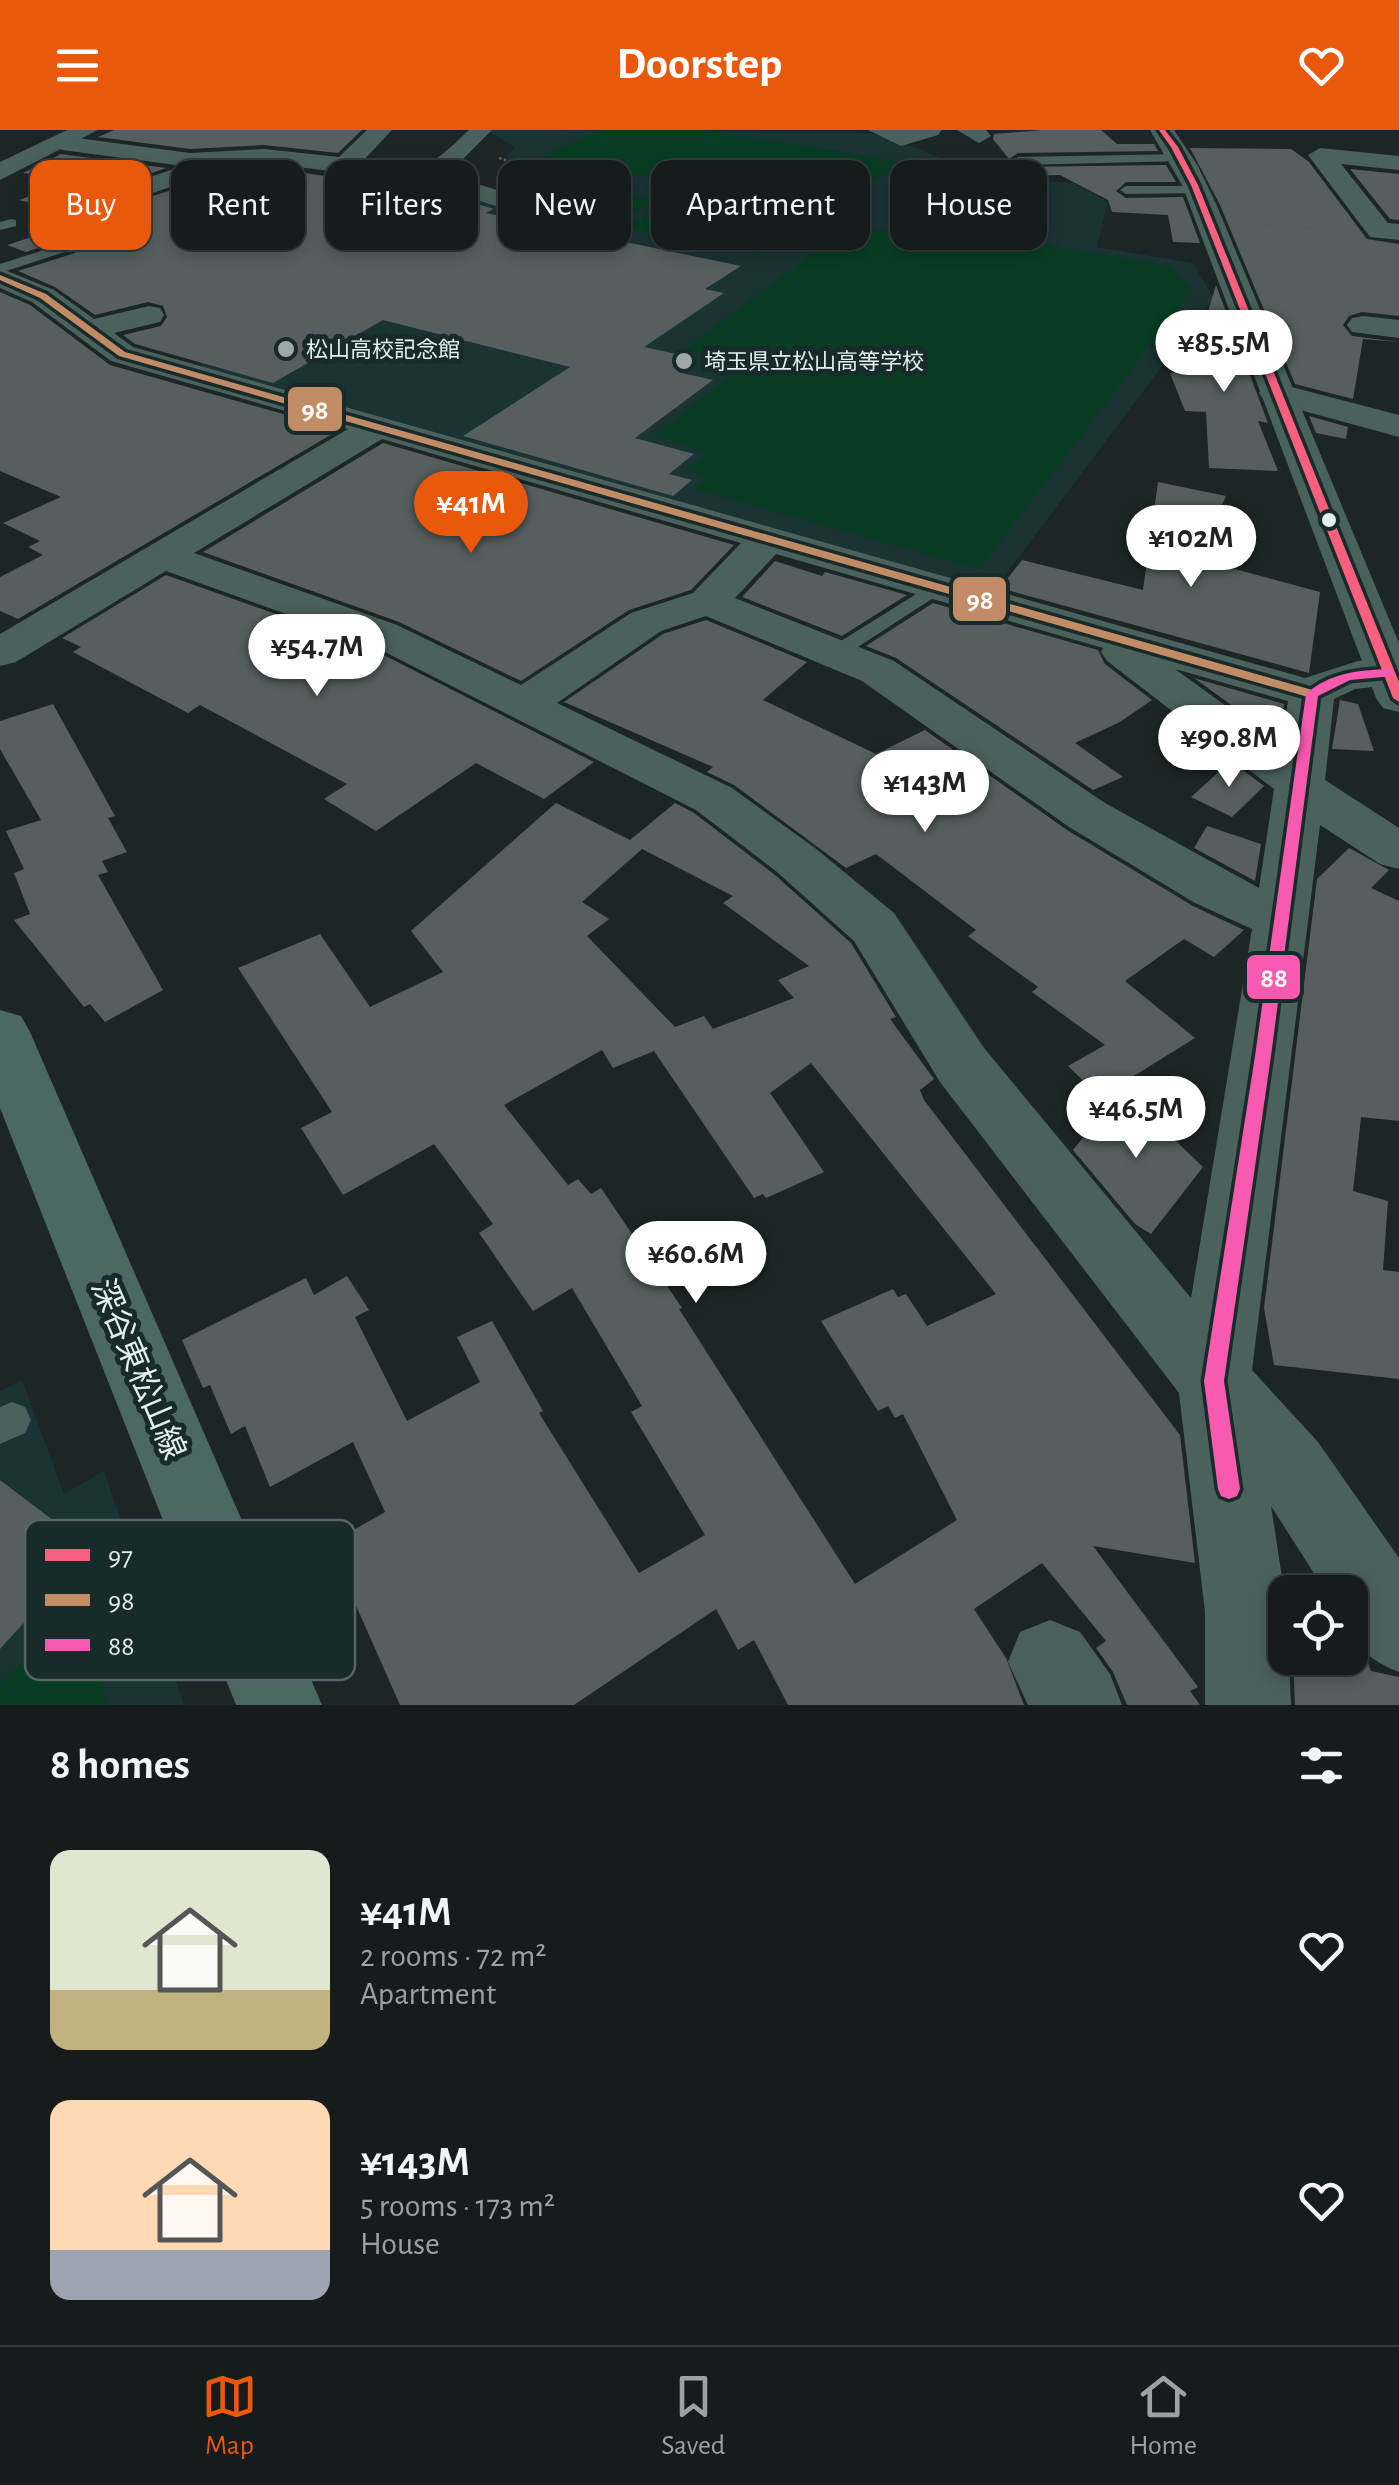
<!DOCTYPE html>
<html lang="en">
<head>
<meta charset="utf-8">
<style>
  :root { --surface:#161c1c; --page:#1f2525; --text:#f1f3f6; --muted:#9ea1a3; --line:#353a3b; --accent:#ea580c }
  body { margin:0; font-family:"Alegreya Sans","Noto Sans JP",sans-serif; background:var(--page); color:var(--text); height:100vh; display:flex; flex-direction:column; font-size:38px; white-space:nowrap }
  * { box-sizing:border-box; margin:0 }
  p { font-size:32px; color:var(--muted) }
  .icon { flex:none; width:55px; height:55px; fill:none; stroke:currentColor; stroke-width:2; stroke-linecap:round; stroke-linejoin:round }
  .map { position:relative; height:1575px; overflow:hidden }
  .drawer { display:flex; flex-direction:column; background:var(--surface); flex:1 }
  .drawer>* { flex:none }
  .top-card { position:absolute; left:30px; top:30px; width:1340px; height:90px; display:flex; gap:20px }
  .buttons { position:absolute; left:1268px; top:1445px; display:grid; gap:20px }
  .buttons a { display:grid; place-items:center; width:100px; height:100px; border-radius:20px; background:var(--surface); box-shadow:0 5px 15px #0003,0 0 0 2px var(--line); font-size:50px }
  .price { position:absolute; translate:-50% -85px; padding:0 22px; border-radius:35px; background:#fff; color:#222; font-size:32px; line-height:65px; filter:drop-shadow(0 2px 5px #0008) }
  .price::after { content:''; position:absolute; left:50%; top:60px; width:30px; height:22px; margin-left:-15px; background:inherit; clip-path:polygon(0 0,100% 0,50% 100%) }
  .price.active { background:var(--accent); color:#fff }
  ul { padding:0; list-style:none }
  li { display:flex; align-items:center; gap:30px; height:250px; padding:0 50px }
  li span { display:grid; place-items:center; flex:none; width:280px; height:200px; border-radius:20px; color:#555 }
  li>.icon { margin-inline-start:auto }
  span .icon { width:120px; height:120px; fill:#fffc; stroke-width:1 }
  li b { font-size:42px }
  h2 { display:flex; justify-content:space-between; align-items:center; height:120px; padding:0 50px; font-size:42px }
  .tag { padding:0 35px; border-radius:20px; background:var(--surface); box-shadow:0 5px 15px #0003,0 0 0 2px var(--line); font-size:35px; line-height:90px }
  .tag.active { background:var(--accent); color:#fff }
  header { display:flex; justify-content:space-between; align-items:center; height:130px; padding:0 50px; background:var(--accent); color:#fff; font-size:45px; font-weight:700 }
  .menu { display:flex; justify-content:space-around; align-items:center; height:140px; border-top:2px solid var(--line); background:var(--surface); font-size:28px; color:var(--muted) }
  .menu a { display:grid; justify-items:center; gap:5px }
  .menu .active { color:var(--accent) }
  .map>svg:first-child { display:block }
</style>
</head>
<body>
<header><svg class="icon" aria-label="menu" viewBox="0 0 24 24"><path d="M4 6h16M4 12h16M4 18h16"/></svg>Doorstep<svg class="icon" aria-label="heart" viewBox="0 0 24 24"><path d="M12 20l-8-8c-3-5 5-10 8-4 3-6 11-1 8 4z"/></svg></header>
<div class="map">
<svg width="1399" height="1575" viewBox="0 0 1399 1575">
  <rect width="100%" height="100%" fill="#1d2626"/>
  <g fill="#1a3333">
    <path d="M 486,0 L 859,2 L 890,8 L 964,37 L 1011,34 L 1023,50 L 1074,53 L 1108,72 L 1097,117 L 1193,133 L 1213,168 L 994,460 L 201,237 L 221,93 L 343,39 L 427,51 L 508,74 L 569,44 L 506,28 L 515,17 Z"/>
    <path d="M 22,1250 L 64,1364 L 104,1341 L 184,1575 L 0,1575 L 0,1261 Z"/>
  </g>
  <g fill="#083c23">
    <path d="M 600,0 L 705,0 L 900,32 L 830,80 L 543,28 Z"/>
    <path d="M 578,55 L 609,61 L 565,85 L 534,78 Z"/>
    <path d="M 623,64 L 655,70 L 612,94 L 579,87 Z"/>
    <path d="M 669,73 L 702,79 L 660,104 L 627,97 Z"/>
    <path d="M 717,82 L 751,88 L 710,114 L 676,107 Z"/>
    <path d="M 766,91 L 800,98 L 761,124 L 726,117 Z"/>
    <path d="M 851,95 L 958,114 L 970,102 L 1169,136 L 1192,160 L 979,439 L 695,359 L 709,347 L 687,340 L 708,322 L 655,306 L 728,248 L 712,227 L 685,219 Z"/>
    <path d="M 79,1477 L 108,1575 L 0,1575 L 0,1554 Z"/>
  </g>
  <g fill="#565e5f" fill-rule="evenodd">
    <path d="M 114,0 L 362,0 L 338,23 L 264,15 L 190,19 L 98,7 Z"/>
    <path d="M 1042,0 L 1101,0 L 1117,14 L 1154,14 L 1158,21 L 1018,23 L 1009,29 L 993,9 L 994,4 Z"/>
    <path d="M 1190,18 L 1291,19 L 1309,32 L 1367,109 L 1399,114 L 1399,186 L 1362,182 L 1349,186 L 1343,195 L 1352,206 L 1399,212 L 1363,209 L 1353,269 L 1295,254 L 1220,75 Z"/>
    <path d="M 61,24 L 166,38 L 108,58 L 103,67 L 118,77 L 213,47 L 217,40 L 264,37 L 446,64 L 494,79 L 486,83 L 741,136 L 705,159 L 724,163 L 644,217 L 695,228 L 678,242 L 713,250 L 635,308 L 694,324 L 669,344 L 692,350 L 673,366 L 463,306 L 570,237 L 383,190 L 273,253 L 135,214 L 123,205 L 161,196 L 167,187 L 163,176 L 148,172 L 95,185 L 55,157 L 18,141 L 75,123 L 78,113 L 68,108 L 26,122 L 7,115 L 53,100 L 29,93 L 64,81 L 19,70 L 74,50 L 23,43 Z"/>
    <path d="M 1166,35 L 1176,52 L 1126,52 L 1116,61 L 1126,68 L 1183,67 L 1200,113 L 1173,112 L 1168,85 L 1112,82 L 1108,70 L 1060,45 L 1022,46 L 1015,37 Z"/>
    <path d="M 1350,39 L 1399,44 L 1399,90 L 1390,89 Z"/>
    <path d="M 1216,155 L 1268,293 L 1258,291 L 1278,341 L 1209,338 L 1206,282 L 1185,281 L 1170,243 L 1181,241 L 1178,232 L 1190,230 L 1186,221 L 1192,221 L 1185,203 L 1194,204 L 1194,198 L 1203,198 Z"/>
    <path d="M 0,162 L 30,175 L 110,235 L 339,300 L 18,489 L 0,481 L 0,447 L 43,425 L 28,417 L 40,411 L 3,393 L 61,367 L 0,341 Z"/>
    <path d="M 1309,286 L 1348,297 L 1346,309 L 1316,303 Z"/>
    <path d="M 383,313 L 734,415 L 691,460 L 629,480 L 521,551 L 399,492 L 203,422 Z"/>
    <path d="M 1158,352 L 1226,366 L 1197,429 L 1320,462 L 1309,543 L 1000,458 L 1022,430 L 1143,460 Z"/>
    <path d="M 775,431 L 822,446 L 825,442 L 907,465 L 842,506 L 742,467 Z"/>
    <path d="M 166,445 L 366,516 L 594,632 L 544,669 L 476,633 L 376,701 L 324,669 L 347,654 L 200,575 L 188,583 L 73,522 L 81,517 L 62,508 Z"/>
    <path d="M 933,473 L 1098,520 L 1105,534 L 1152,570 L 1120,592 L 1075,613 L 1123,647 L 1093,660 L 896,528 L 866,516 Z"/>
    <path d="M 706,490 L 807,532 L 763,570 L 876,624 L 925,600 L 1067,700 L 1193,776 L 1244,800 L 1214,827 L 1184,809 L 1125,851 L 1195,908 L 1100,967 L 1068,936 L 1105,915 L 1032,862 L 1038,857 L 968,806 L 976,800 L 876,724 L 846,738 L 734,655 L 707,642 L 713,637 L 564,572 L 663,504 Z"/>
    <path d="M 1194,548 L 1284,574 L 1278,609 L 1266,600 L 1278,590 L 1234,577 Z"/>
    <path d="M 1340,570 L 1358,574 L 1374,621 L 1332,619 Z"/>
    <path d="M 53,574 L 115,686 L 108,688 L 127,722 L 102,731 L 108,742 L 98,745 L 163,860 L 105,892 L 90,874 L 84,877 L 14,790 L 30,784 L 14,743 L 24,739 L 6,701 L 41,690 L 0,619 L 0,591 Z"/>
    <path d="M 1231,631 L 1264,656 L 1232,687 L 1191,667 Z"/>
    <path d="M 556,673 L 630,710 L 675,673 L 694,683 L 775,745 L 851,813 L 896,887 L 890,889 L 934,949 L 920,960 L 924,970 L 1180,1305 L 1195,1433 L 1093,1416 L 1198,1557 L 1190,1561 L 1200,1575 L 1127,1575 L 1113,1542 L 1096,1518 L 1106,1511 L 1042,1433 L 974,1479 L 1006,1528 L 1024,1575 L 788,1575 L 754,1510 L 738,1520 L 716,1479 L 574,1575 L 400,1575 L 354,1471 L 318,1492 L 294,1434 L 385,1382 L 353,1312 L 270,1357 L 245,1296 L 231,1304 L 210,1255 L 203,1258 L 182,1210 L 306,1148 L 314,1165 L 347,1146 L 369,1180 L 355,1187 L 407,1291 L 480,1252 L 457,1207 L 492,1191 L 543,1281 L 539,1283 L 639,1443 L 705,1405 L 631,1282 L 642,1276 L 572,1158 L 533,1181 L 479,1103 L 493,1094 L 434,1014 L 343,1065 L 301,998 L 332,982 L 238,838 L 320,804 L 370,877 L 443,842 L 411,801 ZM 642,719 L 733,766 L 723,773 L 809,836 L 778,850 L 794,868 L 713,899 L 704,886 L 675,897 L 587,806 L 609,789 L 582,772 ZM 602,920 L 613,938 L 654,921 L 754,1068 L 763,1064 L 766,1068 L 824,1042 L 770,963 L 811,933 L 996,1164 L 927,1196 L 906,1164 L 898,1167 L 893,1159 L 821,1191 L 878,1281 L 888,1276 L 895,1288 L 903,1284 L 957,1390 L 855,1454 L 679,1179 L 682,1178 L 601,1058 L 591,1064 L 578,1049 L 568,1055 L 504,975 Z"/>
    <path d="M 1207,696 L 1261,714 L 1255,751 L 1194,718 Z"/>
    <path d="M 1349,718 L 1389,740 L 1371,758 L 1399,771 L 1399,991 L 1361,987 L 1353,1061 L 1388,1071 L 1383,1140 L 1399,1142 L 1399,1249 L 1274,1235 L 1264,1178 L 1317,749 Z"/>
    <path d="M 1127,964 L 1203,1037 L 1151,1104 L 1135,1094 L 1073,1020 L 1090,999 L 1080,990 Z"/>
    <path d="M 0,1350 L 91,1419 L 0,1519 Z"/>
    <path d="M 1293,1528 L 1366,1528 L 1371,1541 L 1399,1547 L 1399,1575 L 1295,1575 Z"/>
  </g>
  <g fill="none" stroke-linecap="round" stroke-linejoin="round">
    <g stroke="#515f5c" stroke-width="2.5" stroke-dasharray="2.5 2.5" stroke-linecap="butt">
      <path d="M 499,28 L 552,45 L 550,50 L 534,57"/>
      <path d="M 1249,95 L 1332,99"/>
    </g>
    <path stroke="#515f5c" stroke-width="4" stroke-dasharray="4 4" stroke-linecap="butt" d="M 1290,188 L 1327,191"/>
    <g fill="#4b615c" fill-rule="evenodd">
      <path d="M 1180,24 L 1184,31 L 1018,35 L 1012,31 L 1018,27 Z"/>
      <path d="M 1194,56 L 1199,57 L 1199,63 L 1126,64 L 1120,60 L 1126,56 Z"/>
      <path d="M 11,89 L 16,90 L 16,96 L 0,100 L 0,92 Z"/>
      <path d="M 69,112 L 76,116 L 74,119 L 0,143 L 0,134 Z"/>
      <path d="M 937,451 L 947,457 L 944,461 L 844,526 L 836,528 L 825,521 Z"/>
      <path d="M 12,1272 L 25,1277 L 31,1290 L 25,1303 L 0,1314 L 0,1277 Z"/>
    </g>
    <g fill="#4b615c" fill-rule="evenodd">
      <path d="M 367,0 L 392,0 L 361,33 C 422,41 423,44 469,0 L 492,0 L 447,45 L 511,64 L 515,70 L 502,78 L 442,59 L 339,42 L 264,33 L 214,36 L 212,43 L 120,74 L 107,66 L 111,60 L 183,36 L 62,20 L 50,13 L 62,6 L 190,23 L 264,19 L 339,27 Z"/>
      <path d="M 868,0 L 942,0 L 938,5 L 901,16 Z"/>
      <path d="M 957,0 L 986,0 L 991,6 L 979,13 Z"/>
      <path d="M 1320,18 L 1399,26 L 1399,40 L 1341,34 L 1388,93 L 1399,94 L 1399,110 L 1370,107 L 1308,25 Z"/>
      <path d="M 0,138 L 54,160 L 94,189 L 149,176 L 160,178 L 164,185 L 160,192 L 114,203 L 133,217 L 1305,548 L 1358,531 L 1399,532 L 1399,554 L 1355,559 L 1334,569 L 1325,650 L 1399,698 L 1399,739 L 1380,734 L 1320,695 L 1252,1240 L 1318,1312 L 1399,1428 L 1399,1542 C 1355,1524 1350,1508 1350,1462 L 1326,1462 L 1271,1376 L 1285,1467 L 1285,1528 L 1289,1528 L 1291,1575 L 1205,1575 L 1205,1482 L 1179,1263 L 940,952 L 854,811 L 777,742 L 696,680 L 367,513 L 166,441 L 16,532 L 0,536 L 0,504 L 348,299 L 111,231 L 32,172 L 0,158 ZM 382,309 L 741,413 L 693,463 L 631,483 L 521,555 L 397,495 L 194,423 ZM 776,424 L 1103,518 L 1101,522 L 1107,531 L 1274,659 L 1259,758 L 1105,673 L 894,531 L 735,468 ZM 706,486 L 862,551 L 1069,697 L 1195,773 L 1252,799 L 1191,1168 L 984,918 L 894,783 L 815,718 L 732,658 L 557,573 L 661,501 ZM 1175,539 L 1288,571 L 1281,616 Z"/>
      <path d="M 1363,186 L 1399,190 L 1399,208 L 1352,202 L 1347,195 L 1352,188 Z"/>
      <path d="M 1276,253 L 1399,285 L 1399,307 L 1264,270 L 1259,263 L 1264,256 Z"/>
      <path d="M 1050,1490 L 1080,1502 L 1110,1544 L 1122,1575 L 1028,1575 L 1008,1532 L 1020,1502 Z"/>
    </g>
    <path fill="#4b615c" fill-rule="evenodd" d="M 67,0 L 98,0 L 0,50 L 0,32 Z"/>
    <path fill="#49625c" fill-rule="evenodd" d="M 1150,0 L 1174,0 L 1198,36 L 1217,76 L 1399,513 L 1399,582 L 1383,578 L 1376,568 L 1182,55 Z"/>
    <path fill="#4c6862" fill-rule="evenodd" d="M 0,880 L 21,886 L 30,902 L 322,1575 L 236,1575 L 0,978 Z"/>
    <g stroke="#192a2a" stroke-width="7">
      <path id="bus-1" d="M 1159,0 L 1165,0 L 1178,17 L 1198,55 L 1399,552 L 1399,572 L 1393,568 L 1191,55 L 1171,17 Z"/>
    </g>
    <g stroke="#192a2a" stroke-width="7">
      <path id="bus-2" d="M 0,145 L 46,164 L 125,222 L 1316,561 L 1318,564 L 1312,568 L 1308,567 L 119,226 L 40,168 L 0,150 Z"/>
    </g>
    <g stroke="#192a2a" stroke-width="7">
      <path id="bus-3" d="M 1389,539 L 1395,543 L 1393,546 L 1350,550 L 1318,566 L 1271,926 L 1224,1251 L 1240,1359 L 1237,1366 L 1229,1369 L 1221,1366 L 1218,1359 L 1204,1251 L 1255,926 L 1306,564 C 1329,543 1359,540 1389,539 Z"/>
    </g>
    <use href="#bus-1" fill="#f8607d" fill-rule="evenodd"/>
    <use href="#bus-2" fill="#c18c65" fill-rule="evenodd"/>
    <use href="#bus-3" fill="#f75aaf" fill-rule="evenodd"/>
  </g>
  <g fill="#9ea8a8" stroke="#192a2a" stroke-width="4">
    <circle cx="286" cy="219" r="10"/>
    <circle cx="684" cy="231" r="10"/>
  </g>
  <circle fill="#e3eeee" stroke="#192a2a" stroke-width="4" cx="1329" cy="390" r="9"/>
  <g text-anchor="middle" stroke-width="10" stroke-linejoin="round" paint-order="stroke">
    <g font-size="22" fill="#e3eeee" stroke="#192a2a" text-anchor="start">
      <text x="306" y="227">松山高校記念館</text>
      <text x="704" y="239">埼玉県立松山高等学校</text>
    </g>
    <g font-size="32" fill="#e3eeee" stroke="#192a2a">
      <text transform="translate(139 1239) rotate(67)" y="11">深谷東松山線</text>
    </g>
  </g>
  <rect x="25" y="1390" width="330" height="160" rx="15" fill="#192a2a" stroke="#566565" stroke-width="2.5"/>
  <rect x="45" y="1419" width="45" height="12" fill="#f8607d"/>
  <rect x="45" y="1464" width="45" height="12" fill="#c18c65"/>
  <rect x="45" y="1509" width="45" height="12" fill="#f75aaf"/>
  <g font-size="28" fill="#e3eeee">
    <text x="108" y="1435">97</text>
    <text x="108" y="1480">98</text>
    <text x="108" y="1525">88</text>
  </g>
  <g stroke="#192a2a" stroke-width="4">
    <rect x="286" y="255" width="58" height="48" rx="10" fill="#c18c65"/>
    <rect x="951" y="445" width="57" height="48" rx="10" fill="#c18c65"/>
    <rect x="1245" y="823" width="57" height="48" rx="10" fill="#f75aaf"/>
  </g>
  <g font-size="28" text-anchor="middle" font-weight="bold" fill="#fff">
    <text x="315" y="289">98</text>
    <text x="980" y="479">98</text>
    <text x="1274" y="857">88</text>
  </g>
</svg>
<div class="buttons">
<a><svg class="icon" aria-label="locate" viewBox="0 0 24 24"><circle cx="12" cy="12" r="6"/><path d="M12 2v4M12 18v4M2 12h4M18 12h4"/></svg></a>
</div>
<b class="price" style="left:1224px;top:265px">¥85.5M</b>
<b class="price active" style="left:471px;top:426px">¥41M</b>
<b class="price" style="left:1191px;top:460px">¥102M</b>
<b class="price" style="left:317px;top:569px">¥54.7M</b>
<b class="price" style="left:1229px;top:660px">¥90.8M</b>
<b class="price" style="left:925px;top:705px">¥143M</b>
<b class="price" style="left:1136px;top:1031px">¥46.5M</b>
<b class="price" style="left:696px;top:1176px">¥60.6M</b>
<div class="top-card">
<a class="tag active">Buy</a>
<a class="tag">Rent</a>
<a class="tag">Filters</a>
<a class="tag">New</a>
<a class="tag">Apartment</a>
<a class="tag">House</a>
</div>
</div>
<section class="drawer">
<h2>8 homes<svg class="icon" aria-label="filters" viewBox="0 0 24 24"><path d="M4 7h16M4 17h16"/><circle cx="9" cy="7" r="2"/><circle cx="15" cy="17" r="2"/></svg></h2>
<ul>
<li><span style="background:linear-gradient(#dfe7d0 70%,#c2b280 0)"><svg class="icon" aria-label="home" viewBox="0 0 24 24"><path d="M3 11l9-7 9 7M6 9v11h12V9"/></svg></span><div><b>¥41M</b><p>2 rooms · 72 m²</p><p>Apartment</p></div><svg class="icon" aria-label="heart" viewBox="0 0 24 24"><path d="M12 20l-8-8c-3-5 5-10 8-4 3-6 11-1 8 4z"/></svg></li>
<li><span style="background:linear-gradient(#ffd9b3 75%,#9aa5b1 0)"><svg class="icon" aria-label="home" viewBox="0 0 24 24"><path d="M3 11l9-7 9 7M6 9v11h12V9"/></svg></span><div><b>¥143M</b><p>5 rooms · 173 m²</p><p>House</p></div><svg class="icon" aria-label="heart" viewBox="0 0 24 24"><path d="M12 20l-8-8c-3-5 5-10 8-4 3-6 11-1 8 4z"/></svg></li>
</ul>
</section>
<nav class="menu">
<a class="active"><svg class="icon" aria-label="map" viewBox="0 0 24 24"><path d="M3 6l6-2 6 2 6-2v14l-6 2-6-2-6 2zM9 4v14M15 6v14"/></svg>Map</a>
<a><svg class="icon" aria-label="saved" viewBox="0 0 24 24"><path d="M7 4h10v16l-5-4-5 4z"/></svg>Saved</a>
<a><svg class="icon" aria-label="home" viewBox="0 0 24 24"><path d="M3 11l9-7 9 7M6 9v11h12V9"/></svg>Home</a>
</nav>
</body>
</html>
